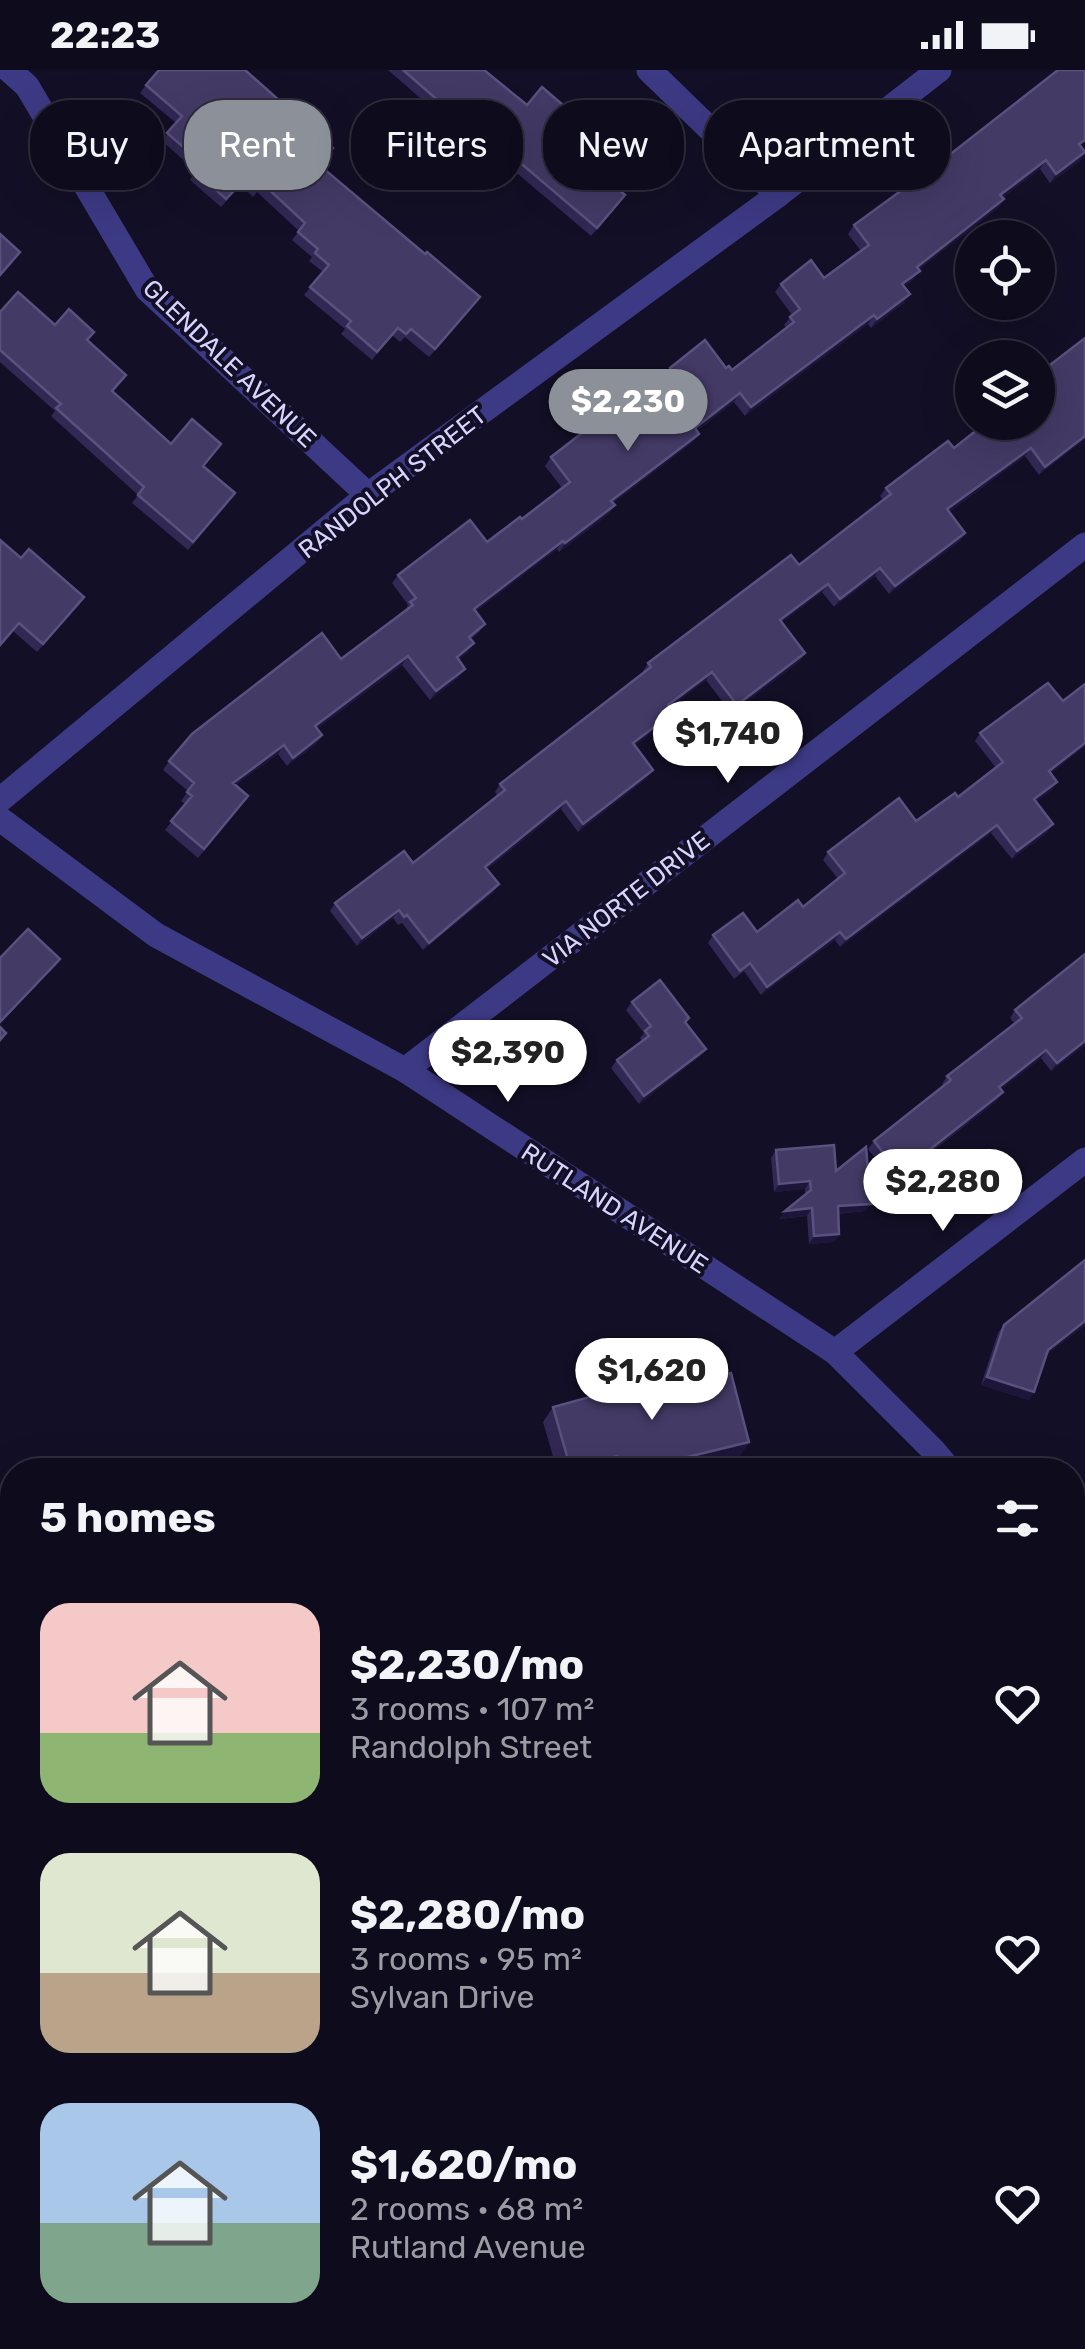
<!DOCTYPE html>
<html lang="en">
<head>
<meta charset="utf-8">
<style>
  :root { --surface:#0e0b1c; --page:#171425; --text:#f1f3f6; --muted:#9b9ba3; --line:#2e2b3b; --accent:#8c9099 }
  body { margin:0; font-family:Rubik,sans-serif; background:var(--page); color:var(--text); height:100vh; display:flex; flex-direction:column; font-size:38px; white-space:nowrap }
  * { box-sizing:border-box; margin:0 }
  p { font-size:32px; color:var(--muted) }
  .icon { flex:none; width:55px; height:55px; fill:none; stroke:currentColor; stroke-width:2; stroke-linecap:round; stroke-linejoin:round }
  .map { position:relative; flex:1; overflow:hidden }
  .panel { position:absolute; left:0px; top:1388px; width:1085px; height:892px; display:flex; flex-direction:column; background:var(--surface); border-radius:40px 40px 0 0; box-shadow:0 10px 40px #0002,0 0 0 2px var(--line) }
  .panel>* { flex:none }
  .guide { position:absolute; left:30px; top:30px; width:1025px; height:90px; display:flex; gap:20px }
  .controls { position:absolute; left:955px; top:150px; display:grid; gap:20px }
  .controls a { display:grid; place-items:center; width:100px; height:100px; border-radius:50%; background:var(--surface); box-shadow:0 10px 40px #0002,0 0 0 2px var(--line); font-size:50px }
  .price { position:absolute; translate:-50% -85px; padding:0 22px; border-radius:35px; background:#fff; color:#222; font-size:32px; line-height:65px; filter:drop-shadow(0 2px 5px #0008) }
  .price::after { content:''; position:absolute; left:50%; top:60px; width:30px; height:22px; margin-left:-15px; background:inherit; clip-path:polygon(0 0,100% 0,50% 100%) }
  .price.on { background:var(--accent); color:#fff }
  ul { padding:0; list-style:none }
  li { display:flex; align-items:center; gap:30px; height:250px; padding:0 40px }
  li span { display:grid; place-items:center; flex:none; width:280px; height:200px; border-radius:30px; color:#555 }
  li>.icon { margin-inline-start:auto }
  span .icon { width:120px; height:120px; fill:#fffc; stroke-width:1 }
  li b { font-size:42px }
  h2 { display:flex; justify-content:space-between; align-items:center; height:120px; padding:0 40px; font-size:42px }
  .tag { padding:0 35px; border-radius:40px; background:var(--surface); box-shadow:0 10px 40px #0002,0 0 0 2px var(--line); font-size:35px; line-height:90px }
  .tag.on { background:var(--accent); color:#fff }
  .status { display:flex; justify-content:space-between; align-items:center; height:70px; padding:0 50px; background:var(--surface); direction:ltr }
  .status svg { height:28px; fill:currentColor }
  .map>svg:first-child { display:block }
</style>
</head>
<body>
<div class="status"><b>22:23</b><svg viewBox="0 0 49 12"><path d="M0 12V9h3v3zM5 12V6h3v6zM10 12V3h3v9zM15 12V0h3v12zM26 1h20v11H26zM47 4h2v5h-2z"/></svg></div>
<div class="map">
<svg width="1085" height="2279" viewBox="0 0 1085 2279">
  <rect width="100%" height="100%" fill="#130f26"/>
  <g fill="#12302f">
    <path d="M 1072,1671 L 1085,1700 L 1085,1872 L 1073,1866 L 1073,1828 L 1081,1824 L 1073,1803 Z"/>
    <path d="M 1073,1938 L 1085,1939 L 1085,2146 L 1073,2147 Z"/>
  </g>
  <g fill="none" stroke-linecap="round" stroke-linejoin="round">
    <g stroke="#3d3a85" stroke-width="25">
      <path d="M 9,0 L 27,16 L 147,219 L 368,425"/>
      <path d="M 649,0 L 778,125"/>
      <path d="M 0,730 L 368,425 L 778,125 L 939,0"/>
      <path d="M 0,749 L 156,865 L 405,1000 L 835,1282 L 933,1380 L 950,1400"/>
      <path d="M 405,1000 L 1085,475"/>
      <path d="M 835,1282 L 1085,1090"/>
      <path d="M 1072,1575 L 1085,1596"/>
      <path d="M 0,1843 L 12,1854"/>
      <path d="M 1072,2215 L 1085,2213"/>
      <path d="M 479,2268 L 492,2279"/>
      <path d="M 883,2279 L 902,2268"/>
    </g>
  </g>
  <g fill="#312854">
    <path d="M 388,0 L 484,0 L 527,35 L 612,77 L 594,99 L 620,133 L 591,166 L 511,98 L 497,116 L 439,68 L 450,54 Z"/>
    <path d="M 146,15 L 333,78 L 319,95 L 474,235 L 429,287 L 405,267 L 400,272 L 392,265 L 372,290 L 341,264 L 345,259 L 304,225 L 323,202 L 309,191 L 312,187 L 292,170 L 299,161 L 257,122 L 253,127 L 241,115 L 221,137 L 190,110 L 196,101 L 162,71 L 176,53 L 140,23 Z"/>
    <path d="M 1081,76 L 1085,83 L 1080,91 L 1050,113 L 1040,99 L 1002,128 L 1004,129 L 998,138 L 918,200 L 913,210 L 904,216 L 904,233 L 871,258 L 868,254 L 745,346 L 734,332 L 697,361 L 699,364 L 693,372 L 613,433 L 615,435 L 609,444 L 559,482 L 557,479 L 476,541 L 485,554 L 479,562 L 471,569 L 468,582 L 459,589 L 459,607 L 430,630 L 402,595 L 317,659 L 322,665 L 316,674 L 287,696 L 278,684 L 235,715 L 242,734 L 198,788 L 165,760 L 185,734 L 181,731 L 188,721 L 163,700 L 169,691 L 341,589 L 405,541 L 408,535 L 392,513 L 398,505 L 487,472 L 522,449 L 562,418 L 545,396 L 551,387 L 641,354 L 679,326 L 664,306 L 670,298 L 726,298 L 732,300 L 787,258 L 784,255 L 792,245 L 775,222 L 781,214 L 824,208 L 861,181 L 848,164 L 854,155 Z"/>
    <path d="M 0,242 L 88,270 L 126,305 L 113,322 L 171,374 L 221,374 L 204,396 L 235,423 L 188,480 L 132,433 L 138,425 L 51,346 L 55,341 L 0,292 Z"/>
    <path d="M 1041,302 L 1085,369 L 1039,405 L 1025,386 L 949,442 L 965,463 L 960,471 L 889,524 L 875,506 L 834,537 L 822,522 L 782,552 L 805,583 L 800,591 L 731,643 L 706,610 L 670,637 L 674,642 L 668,650 L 635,675 L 648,707 L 578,762 L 561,739 L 487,799 L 494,822 L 423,880 L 402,853 L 398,855 L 393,848 L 357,876 L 330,841 L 335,833 L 413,793 L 497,725 L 495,722 L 500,714 L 644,602 L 643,601 L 648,593 L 799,495 L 883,430 L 880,426 L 886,418 L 954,378 L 1038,313 L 1038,308 Z"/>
    <path d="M 0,470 L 21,488 L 84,527 L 37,582 L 13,561 L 0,577 Z"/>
    <path d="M 1085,614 L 1085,676 L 1051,703 L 1057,712 L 1052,720 L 1036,731 L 1048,762 L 1012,789 L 991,763 L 840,877 L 835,870 L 761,925 L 744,901 L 734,909 L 708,873 L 713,865 L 757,862 L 803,837 L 838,809 L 823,790 L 828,782 L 916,751 L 958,727 L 996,698 L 975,671 L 980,663 L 1063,631 Z"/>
    <path d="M 632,932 L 689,948 L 686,953 L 706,979 L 700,986 L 639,1034 L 611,998 L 617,990 L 642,971 L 640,968 L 644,963 L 626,940 Z"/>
    <path d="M 1015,940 L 1085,975 L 1051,1001 L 1041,988 L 1001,1019 L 998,1030 L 930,1083 L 928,1095 L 898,1118 L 868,1079 L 874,1071 L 944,1016 L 942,1014 L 947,1006 L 1015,954 L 1010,948 Z"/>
    <path d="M 776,1080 L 836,1101 L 865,1141 L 838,1144 L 839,1164 L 834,1172 L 809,1174 L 807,1146 L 779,1149 L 805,1125 L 805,1119 L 774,1122 L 771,1088 Z"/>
    <path d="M 1085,1190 L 1085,1255 L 1046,1285 L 1034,1322 L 1029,1330 L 981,1315 L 998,1263 L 1004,1255 Z"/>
    <path d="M 691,1313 L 749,1372 L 739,1387 L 684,1400 L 557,1400 L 543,1352 L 553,1337 Z"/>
    <path d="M 12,1963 L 12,2053 L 0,2041 L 0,1975 Z"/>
    <path d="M 256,2268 L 342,2268 L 354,2278 L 367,2279 L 269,2279 Z"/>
  </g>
  <g fill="#1d163a">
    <path d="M 1085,83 L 1080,91 L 1050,113 L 1056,104 Z"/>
    <path d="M 1046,90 L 1040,99 L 994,134 L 1000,125 Z"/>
    <path d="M 1004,129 L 998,138 L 911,206 L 917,197 Z"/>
    <path d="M 920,201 L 913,210 L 896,222 L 902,214 Z"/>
    <path d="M 910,224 L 904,233 L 871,258 L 877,249 Z"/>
    <path d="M 874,245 L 868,254 L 745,346 L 751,337 Z"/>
    <path d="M 740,323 L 734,332 L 689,367 L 695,358 Z"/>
    <path d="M 699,364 L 693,372 L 605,439 L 611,431 Z"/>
    <path d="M 1085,366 L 1085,369 L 1039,405 L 1045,397 Z"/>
    <path d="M 1031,378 L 1025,386 L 942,447 L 947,439 Z"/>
    <path d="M 615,435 L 609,444 L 559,482 L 565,473 Z"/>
    <path d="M 965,463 L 960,471 L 889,524 L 895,516 Z"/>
    <path d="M 563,471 L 557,479 L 468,548 L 474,539 Z"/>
    <path d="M 880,498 L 875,506 L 834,537 L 840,529 Z"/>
    <path d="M 828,514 L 822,522 L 775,558 L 780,550 Z"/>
    <path d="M 474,573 L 468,582 L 451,595 L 457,587 Z"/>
    <path d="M 805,583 L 800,591 L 731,643 L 737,635 Z"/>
    <path d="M 408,586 L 402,595 L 309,665 L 315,656 Z"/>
    <path d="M 465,599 L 459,607 L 430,630 L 436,621 Z"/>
    <path d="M 712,602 L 706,610 L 663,643 L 668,635 Z"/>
    <path d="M 674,642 L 668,650 L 628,681 L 633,673 Z"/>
    <path d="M 322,665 L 316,674 L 287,696 L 293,688 Z"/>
    <path d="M 1085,673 L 1085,676 L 1044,709 L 1049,701 Z"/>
    <path d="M 284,675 L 278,684 L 226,721 L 233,713 Z"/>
    <path d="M 653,700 L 648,707 L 578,762 L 583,754 Z"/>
    <path d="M 1057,712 L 1052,720 L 1029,737 L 1034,729 Z"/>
    <path d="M 566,731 L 561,739 L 480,804 L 485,797 Z"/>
    <path d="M 1053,754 L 1048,762 L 1012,789 L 1017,781 Z"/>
    <path d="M 997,755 L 991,763 L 840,877 L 846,869 Z"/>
    <path d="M 499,814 L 494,822 L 423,880 L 429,873 Z"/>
    <path d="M 399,840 L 393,848 L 357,876 L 362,868 Z"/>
    <path d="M 840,862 L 835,870 L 761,925 L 767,917 Z"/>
    <path d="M 60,889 L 54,896 L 0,954 L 0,952 Z"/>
    <path d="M 1085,971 L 1085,975 L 1051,1001 L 1057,993 Z"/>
    <path d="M 706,979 L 700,986 L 639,1034 L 644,1026 Z"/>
    <path d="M 1046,980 L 1041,988 L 994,1025 L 999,1017 Z"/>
    <path d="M 1003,1022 L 998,1030 L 922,1088 L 928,1081 Z"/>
    <path d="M 933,1087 L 928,1095 L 898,1118 L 904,1110 Z"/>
    <path d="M 810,1111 L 805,1119 L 774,1122 L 779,1114 Z"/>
    <path d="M 871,1134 L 865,1141 L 832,1144 L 838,1136 Z"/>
    <path d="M 812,1138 L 807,1146 L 779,1149 L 785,1141 Z"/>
    <path d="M 839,1164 L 834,1172 L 809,1174 L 814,1166 Z"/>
    <path d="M 1085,1251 L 1085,1255 L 1042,1288 L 1048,1280 Z"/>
    <path d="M 987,1307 L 1034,1322 L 1029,1330 L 981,1315 Z"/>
    <path d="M 749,1372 L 739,1387 L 684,1400 L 634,1400 Z"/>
    <path d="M 617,1386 L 607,1400 L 571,1400 Z"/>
  </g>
  <g fill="#433a66" stroke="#5a527e" stroke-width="2.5">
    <path d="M 159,0 L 245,0 L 333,78 L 318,94 L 425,184 L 427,182 L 480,227 L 435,279 L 411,259 L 406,264 L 398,258 L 377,282 L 347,256 L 351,251 L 310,217 L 329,195 L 315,183 L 318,179 L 298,162 L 305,153 L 263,114 L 258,119 L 246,108 L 226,129 L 196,102 L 203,94 L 167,63 L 182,46 L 146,15 Z"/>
    <path d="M 403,0 L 484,0 L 527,35 L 542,17 L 612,77 L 594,98 L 625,125 L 597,158 L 517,90 L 502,108 L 445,60 L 456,46 Z"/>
    <path d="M 1058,0 L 1085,0 L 1085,70 L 1079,74 L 1085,82 L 1056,104 L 1046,90 L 1000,125 L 1004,129 L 917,197 L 920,201 L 902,214 L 910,224 L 877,249 L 874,245 L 751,337 L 740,323 L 695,358 L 699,364 L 611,431 L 615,435 L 565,473 L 563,471 L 474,539 L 485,554 L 469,567 L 474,573 L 457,587 L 465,599 L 436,621 L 408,586 L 315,656 L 322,665 L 293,688 L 284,675 L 233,713 L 248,726 L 204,779 L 171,751 L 192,726 L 187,722 L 194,713 L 169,691 L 192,664 L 322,563 L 341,589 L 413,535 L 410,532 L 416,528 L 398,505 L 470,450 L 487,472 L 520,447 L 522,449 L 570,412 L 551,387 L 623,331 L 641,354 L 687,319 L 670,298 L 705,270 L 726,298 L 729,296 L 732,300 L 794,252 L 790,247 L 800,239 L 781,214 L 811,190 L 824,208 L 869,175 L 854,155 L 939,93 Z"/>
    <path d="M 0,164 L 20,182 L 0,205 Z"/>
    <path d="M 18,222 L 55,255 L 69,239 L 94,262 L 87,270 L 126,305 L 112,321 L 171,374 L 192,349 L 221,374 L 203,396 L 235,423 L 193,472 L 138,425 L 144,417 L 56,338 L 61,334 L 0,280 L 0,242 Z"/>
    <path d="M 1085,268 L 1085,366 L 1045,397 L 1031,378 L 947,439 L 965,463 L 895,516 L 880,498 L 840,529 L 828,514 L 780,550 L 805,583 L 737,635 L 712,602 L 668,635 L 674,642 L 633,673 L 653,700 L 583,754 L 566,731 L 485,797 L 499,814 L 429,873 L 407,845 L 404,847 L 399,840 L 362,868 L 335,833 L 404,781 L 413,793 L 505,720 L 500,714 L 651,597 L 648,593 L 791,485 L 799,495 L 891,424 L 886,418 L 948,371 L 954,378 L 987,352 L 1038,352 L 1038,314 L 1046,308 L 1041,302 Z"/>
    <path d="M 0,470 L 21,488 L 29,479 L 84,527 L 43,574 L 19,553 L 0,575 Z"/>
    <path d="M 1048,613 L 1063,631 L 1085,614 L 1085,673 L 1049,701 L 1057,712 L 1034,729 L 1053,754 L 1017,781 L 997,755 L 846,869 L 840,862 L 767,917 L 750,893 L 740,901 L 713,865 L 743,843 L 757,862 L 798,830 L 803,837 L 845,803 L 828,782 L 899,728 L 916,751 L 955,723 L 958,727 L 1003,692 L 980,663 Z"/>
    <path d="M 28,859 L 60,889 L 0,952 L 0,888 Z"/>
    <path d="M 1085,884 L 1085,971 L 1057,993 L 1046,980 L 999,1017 L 1003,1022 L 928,1081 L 933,1087 L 904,1110 L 874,1071 L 951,1010 L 947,1006 L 1022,948 L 1015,940 Z"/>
    <path d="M 660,910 L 689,948 L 685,952 L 706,979 L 644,1026 L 617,990 L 649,966 L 645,961 L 651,956 L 632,932 Z"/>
    <path d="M 0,957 L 6,963 L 0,970 Z"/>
    <path d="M 834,1075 L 836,1101 L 866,1077 L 871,1134 L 838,1136 L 839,1164 L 814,1166 L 812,1138 L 785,1141 L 811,1120 L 810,1111 L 779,1114 L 776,1080 Z"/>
    <path d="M 1085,1190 L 1085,1251 L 1048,1280 L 1034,1322 L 987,1307 L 1004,1255 Z"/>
    <path d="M 731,1303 L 749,1372 L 634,1400 L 620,1400 L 617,1386 L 571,1400 L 553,1337 L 648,1311 L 649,1320 L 690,1309 L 691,1313 Z"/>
    <path d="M 12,1962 L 12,2040 L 0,2028 L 0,1975 Z"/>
    <path d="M 0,2222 L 12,2233 L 12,2235 L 0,2249 Z"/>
    <path d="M 0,2258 L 23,2279 L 0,2279 Z"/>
    <path d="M 270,2268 L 342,2268 L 354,2278 L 360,2272 L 367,2279 L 283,2279 Z"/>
  </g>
  <g text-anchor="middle" stroke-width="8" stroke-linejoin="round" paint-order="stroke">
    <g font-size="25" fill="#d9d4ff" stroke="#130f26">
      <text transform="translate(230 293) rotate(44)" y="9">GLENDALE AVENUE</text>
      <text transform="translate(392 412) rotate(-38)" y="9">RANDOLPH STREET</text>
      <text transform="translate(626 829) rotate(-38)" y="9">VIA NORTE DRIVE</text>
      <text transform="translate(615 1138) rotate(33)" y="9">RUTLAND AVENUE</text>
    </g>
  </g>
</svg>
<div class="controls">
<a><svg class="icon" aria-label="locate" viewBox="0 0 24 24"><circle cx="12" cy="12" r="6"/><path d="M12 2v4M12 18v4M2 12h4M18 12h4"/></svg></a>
<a><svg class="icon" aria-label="layers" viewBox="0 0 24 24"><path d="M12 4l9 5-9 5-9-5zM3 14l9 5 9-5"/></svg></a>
</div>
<b class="price on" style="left:628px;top:384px">$2,230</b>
<b class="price" style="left:728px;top:716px">$1,740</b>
<b class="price" style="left:508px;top:1035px">$2,390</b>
<b class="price" style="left:943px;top:1164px">$2,280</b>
<b class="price" style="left:652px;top:1353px">$1,620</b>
<div class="guide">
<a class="tag">Buy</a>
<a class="tag on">Rent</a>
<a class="tag">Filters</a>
<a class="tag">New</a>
<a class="tag">Apartment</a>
</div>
<section class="panel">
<h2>5 homes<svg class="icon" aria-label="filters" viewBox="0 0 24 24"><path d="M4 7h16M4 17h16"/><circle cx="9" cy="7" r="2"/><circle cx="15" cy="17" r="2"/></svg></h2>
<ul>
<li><span style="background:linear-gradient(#f6c9c9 65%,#8fb573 0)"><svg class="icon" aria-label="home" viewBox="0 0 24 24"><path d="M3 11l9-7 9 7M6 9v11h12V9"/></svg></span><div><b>$2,230/mo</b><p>3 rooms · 107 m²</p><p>Randolph Street</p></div><svg class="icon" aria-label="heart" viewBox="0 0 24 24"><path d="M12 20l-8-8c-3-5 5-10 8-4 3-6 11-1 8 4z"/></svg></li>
<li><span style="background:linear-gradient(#dfe7d0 60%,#b9a48a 0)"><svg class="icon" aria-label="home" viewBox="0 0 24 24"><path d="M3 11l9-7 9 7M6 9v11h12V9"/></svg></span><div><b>$2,280/mo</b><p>3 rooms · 95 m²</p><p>Sylvan Drive</p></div><svg class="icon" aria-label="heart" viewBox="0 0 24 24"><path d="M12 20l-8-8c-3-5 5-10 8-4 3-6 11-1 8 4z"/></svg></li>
<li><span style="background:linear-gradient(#a9c7e8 60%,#7fa58c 0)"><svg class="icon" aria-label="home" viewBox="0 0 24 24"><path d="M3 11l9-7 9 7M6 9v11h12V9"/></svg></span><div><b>$1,620/mo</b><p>2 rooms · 68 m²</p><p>Rutland Avenue</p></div><svg class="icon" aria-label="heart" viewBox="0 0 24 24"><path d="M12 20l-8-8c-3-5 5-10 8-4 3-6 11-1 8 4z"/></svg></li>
</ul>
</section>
</div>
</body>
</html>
